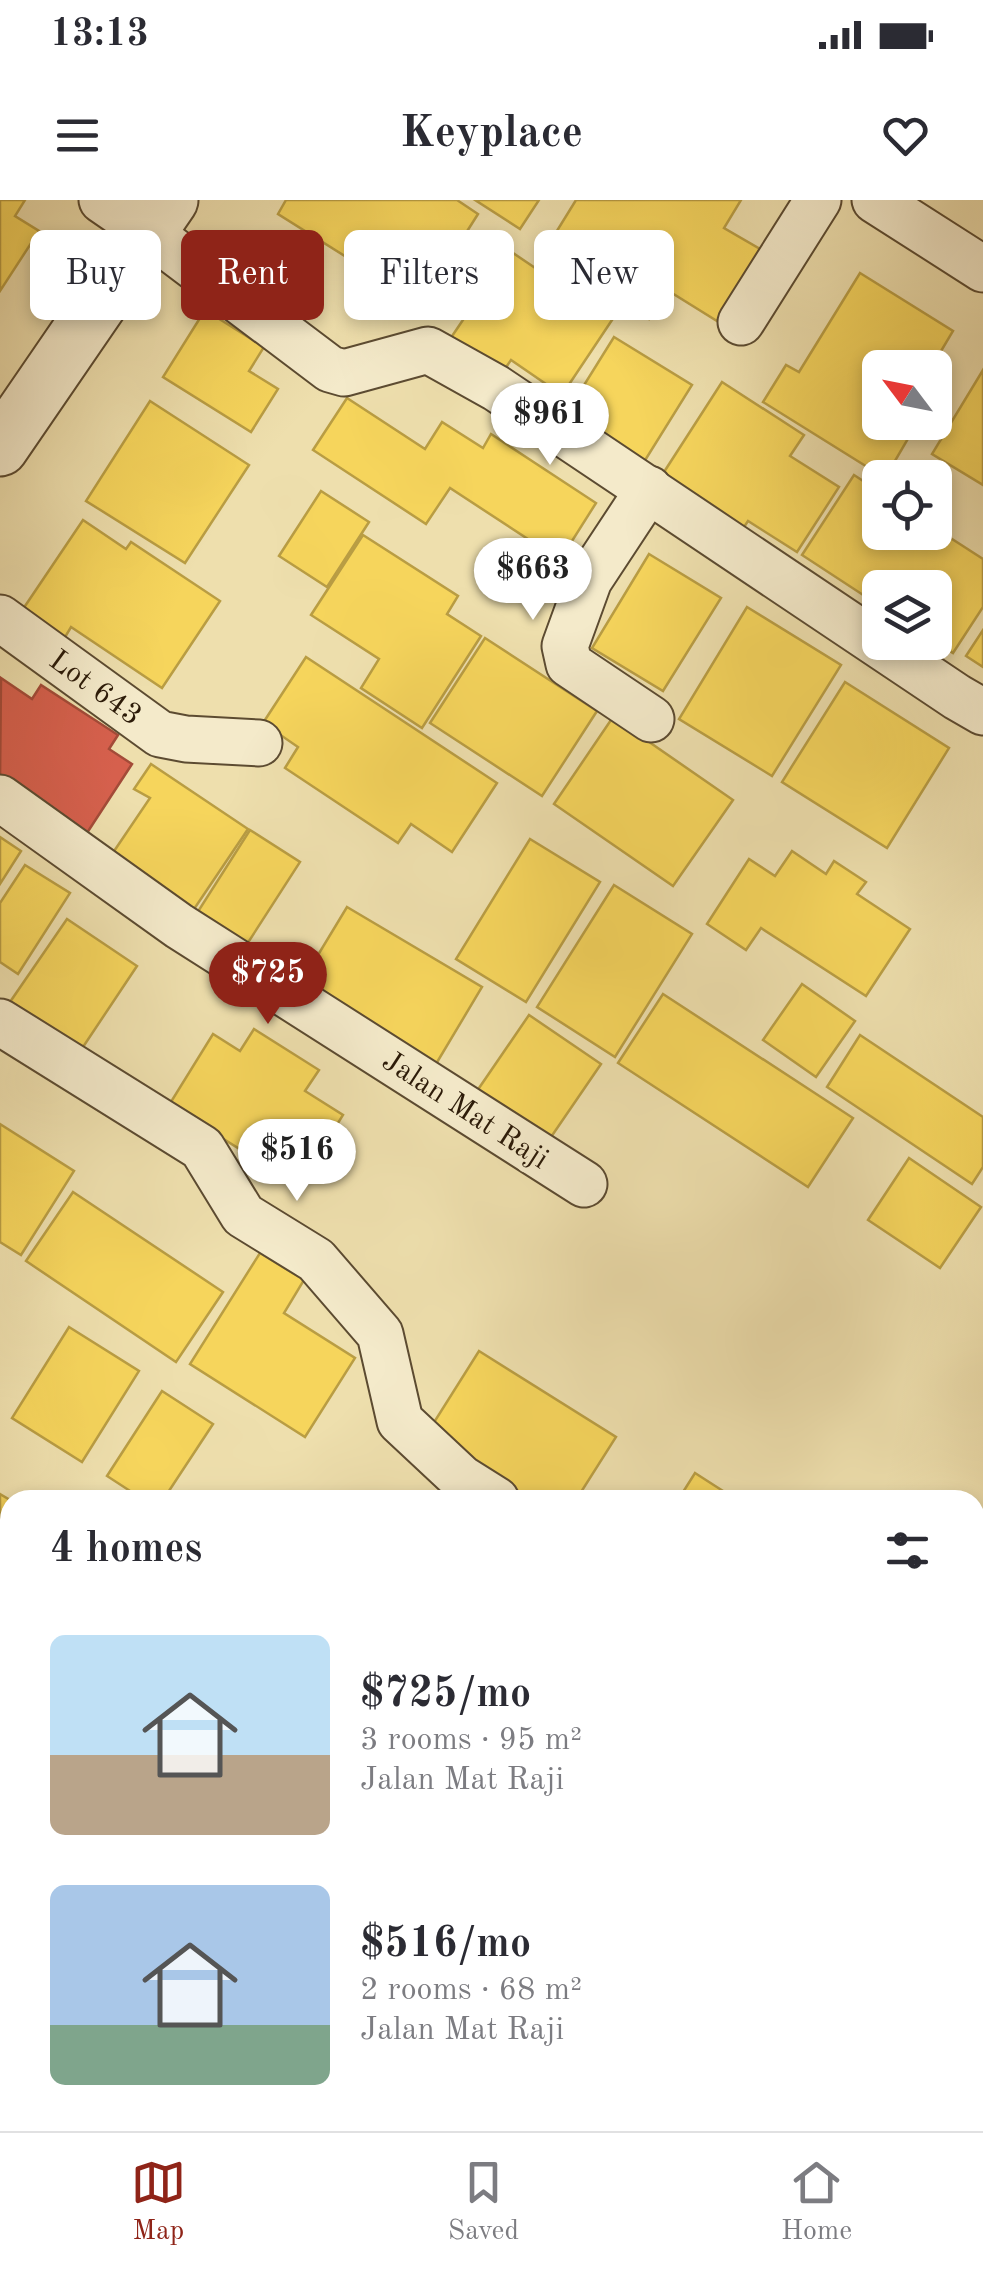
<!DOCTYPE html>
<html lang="en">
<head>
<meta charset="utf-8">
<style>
  :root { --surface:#fff; --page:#f7f7f7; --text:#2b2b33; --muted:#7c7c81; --line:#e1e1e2; --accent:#8f2418 }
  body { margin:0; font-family:"Old Standard TT",serif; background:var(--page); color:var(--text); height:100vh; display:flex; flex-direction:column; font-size:38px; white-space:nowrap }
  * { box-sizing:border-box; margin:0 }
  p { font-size:32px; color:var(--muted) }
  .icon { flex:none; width:55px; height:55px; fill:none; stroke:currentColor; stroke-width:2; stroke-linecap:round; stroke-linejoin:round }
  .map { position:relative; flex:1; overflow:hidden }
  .details { position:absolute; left:0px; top:1290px; width:985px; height:642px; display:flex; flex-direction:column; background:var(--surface); border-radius:30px 30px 0 0; box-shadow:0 5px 15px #0003 }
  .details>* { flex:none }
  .banner { position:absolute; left:30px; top:30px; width:925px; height:90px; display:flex; gap:20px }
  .needle { width:65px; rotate:302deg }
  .tools { position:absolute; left:862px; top:150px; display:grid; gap:20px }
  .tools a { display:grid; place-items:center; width:90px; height:90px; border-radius:15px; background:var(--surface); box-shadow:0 5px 15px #0003; font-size:50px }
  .price { position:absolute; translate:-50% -85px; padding:0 22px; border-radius:35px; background:#fff; color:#222; font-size:32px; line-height:65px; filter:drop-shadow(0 2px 5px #0008) }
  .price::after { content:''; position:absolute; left:50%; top:60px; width:30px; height:22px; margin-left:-15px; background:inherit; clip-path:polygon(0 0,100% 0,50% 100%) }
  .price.on { background:var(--accent); color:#fff }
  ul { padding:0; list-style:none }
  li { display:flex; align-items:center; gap:30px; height:250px; padding:0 50px }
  li span { display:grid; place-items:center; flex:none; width:280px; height:200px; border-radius:15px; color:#555 }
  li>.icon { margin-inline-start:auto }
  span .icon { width:120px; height:120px; fill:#fffc; stroke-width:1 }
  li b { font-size:42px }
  h2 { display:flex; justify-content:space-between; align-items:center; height:120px; padding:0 50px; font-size:42px }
  .pill { padding:0 35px; border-radius:15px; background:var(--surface); box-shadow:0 5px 15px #0003; font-size:35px; line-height:90px }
  .pill.on { background:var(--accent); color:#fff }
  .status { display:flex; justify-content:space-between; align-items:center; height:70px; padding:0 50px; background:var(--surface); direction:ltr }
  .status svg { height:28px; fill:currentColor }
  header { display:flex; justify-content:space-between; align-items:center; height:130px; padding:0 50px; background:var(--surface); font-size:45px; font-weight:600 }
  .tab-bar { display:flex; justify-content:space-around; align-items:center; height:140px; border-top:2px solid var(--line); background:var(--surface); font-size:28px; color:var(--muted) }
  .tab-bar a { display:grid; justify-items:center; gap:5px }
  .tab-bar .on { color:var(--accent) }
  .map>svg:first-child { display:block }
</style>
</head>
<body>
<div class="status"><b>13:13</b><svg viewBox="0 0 49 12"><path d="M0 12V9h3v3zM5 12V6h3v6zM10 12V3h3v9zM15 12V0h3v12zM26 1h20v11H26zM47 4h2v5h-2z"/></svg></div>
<header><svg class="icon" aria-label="menu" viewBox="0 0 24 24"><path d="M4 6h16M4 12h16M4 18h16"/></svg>Keyplace<svg class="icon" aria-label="heart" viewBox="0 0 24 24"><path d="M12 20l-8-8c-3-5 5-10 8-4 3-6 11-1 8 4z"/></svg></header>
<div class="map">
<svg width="983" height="1931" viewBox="0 0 983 1931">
  <rect width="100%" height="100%" fill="#eedfad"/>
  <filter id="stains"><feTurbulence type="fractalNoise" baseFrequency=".002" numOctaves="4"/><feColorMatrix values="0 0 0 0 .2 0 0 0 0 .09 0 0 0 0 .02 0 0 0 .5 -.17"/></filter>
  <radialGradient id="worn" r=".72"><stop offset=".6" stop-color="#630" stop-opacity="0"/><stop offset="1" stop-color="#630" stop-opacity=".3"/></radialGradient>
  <g fill="#f6d55c" stroke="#b99d43" stroke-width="2.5">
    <path d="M 0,0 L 25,0 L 15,16 L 39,31 L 0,91 Z"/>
    <path d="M 286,0 L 457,0 L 478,14 L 421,104 L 278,14 Z"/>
    <path d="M 475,0 L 539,0 L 520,29 Z"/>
    <path d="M 576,0 L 741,0 L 724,28 L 760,49 L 717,121 L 667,90 L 649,119 L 542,55 Z"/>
    <path d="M 485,34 L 612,120 L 562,195 L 511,160 L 500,176 L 444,148 L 469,111 L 444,93 Z"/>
    <path d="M 860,73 L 953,131 L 931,168 L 880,168 L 880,222 L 896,222 L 893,227 L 909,237 L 885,278 L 763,202 L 786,165 L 799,172 Z"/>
    <path d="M 205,110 L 264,147 L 249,171 L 278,189 L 251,232 L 163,177 Z"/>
    <path d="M 614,137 L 692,185 L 639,270 L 561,222 Z"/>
    <path d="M 983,170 L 983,285 L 932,254 Z"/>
    <path d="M 722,182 L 804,235 L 790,256 L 839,287 L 797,352 L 748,321 L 736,339 L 655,286 Z"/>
    <path d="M 347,198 L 425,249 L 442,222 L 483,248 L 491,234 L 596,303 L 560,360 L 450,288 L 426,324 L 313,250 Z"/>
    <path d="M 150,201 L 249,265 L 185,363 L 86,301 Z"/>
    <path d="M 854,275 L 880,292 L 880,332 L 935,332 L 935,328 L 983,359 L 983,407 L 953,453 L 935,442 L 935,388 L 880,388 L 880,406 L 802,355 Z"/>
    <path d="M 321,291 L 369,322 L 327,387 L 279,356 Z"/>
    <path d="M 83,320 L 126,349 L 131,342 L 220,401 L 162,488 L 71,427 L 61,444 L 19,415 Z"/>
    <path d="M 363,335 L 458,396 L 447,414 L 481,436 L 422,528 L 361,488 L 379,459 L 311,415 Z"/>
    <path d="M 649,354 L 721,398 L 663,491 L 592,448 Z"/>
    <path d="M 747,407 L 841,465 L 772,576 L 679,519 Z"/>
    <path d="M 983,430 L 983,467 L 966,456 Z"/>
    <path d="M 485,438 L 597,511 L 542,596 L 430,523 Z"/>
    <path d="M 306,457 L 497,583 L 452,652 L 411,624 L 398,643 L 285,568 L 298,547 L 263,523 Z"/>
    <path d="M 845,482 L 949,548 L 887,648 L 782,582 Z"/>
    <path d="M 613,517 L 733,600 L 673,686 L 554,604 Z"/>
    <path d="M 151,564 L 248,629 L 186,721 L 104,666 L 150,598 L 134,589 Z"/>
    <path d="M 250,630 L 300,662 L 240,755 L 190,724 Z"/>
    <path d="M 0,637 L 21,651 L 0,684 Z"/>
    <path d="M 530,639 L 600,682 L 526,802 L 456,759 Z"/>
    <path d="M 792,651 L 826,674 L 834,661 L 866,682 L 857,694 L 910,729 L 866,796 L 761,728 L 746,750 L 707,724 L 749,659 L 775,676 Z"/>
    <path d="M 25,665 L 70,693 L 18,774 L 0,762 L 0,703 Z"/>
    <path d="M 614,685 L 692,734 L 615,857 L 537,807 Z"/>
    <path d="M 347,707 L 482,787 L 436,864 L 301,783 Z"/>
    <path d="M 67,719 L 137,766 L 81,850 L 10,802 Z"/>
    <path d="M 802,784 L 855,821 L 816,877 L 763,840 Z"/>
    <path d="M 663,794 L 853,918 L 808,987 L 618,863 Z"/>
    <path d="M 529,815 L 601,864 L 549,940 L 477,891 Z"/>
    <path d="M 254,829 L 319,870 L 305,891 L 343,915 L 299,986 L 169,905 L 213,834 L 240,851 Z"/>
    <path d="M 860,835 L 983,917 L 983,967 L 972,984 L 827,887 Z"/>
    <path d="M 0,924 L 74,971 L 21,1055 L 0,1042 Z"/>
    <path d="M 909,958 L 981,1007 L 940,1068 L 868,1020 Z"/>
    <path d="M 73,992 L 223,1092 L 176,1162 L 26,1061 Z"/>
    <path d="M 260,1053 L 304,1080 L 284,1113 L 355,1158 L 305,1237 L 190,1164 Z"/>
    <path d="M 69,1127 L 139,1171 L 82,1262 L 12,1218 Z"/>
    <path d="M 479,1151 L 616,1237 L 576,1300 L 529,1300 L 426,1235 Z"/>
    <path d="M 162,1191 L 213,1224 L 163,1300 L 144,1300 L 107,1276 Z"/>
    <path d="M 695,1273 L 737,1300 L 678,1300 Z"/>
    <path d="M 0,1294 L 10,1300 L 10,1374 L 0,1367 Z"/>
    <path d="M 0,1715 L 10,1722 L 10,1816 L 0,1809 Z"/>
    <path d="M 0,1837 L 10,1844 L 10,1922 L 131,1922 L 144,1931 L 0,1931 Z"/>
  </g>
  <path fill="#d6604d" stroke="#a34b38" stroke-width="2.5" d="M 1,478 L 32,499 L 41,485 L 118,535 L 109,549 L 132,564 L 85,636 L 0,581 Z"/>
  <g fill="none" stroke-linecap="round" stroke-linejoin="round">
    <g stroke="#5c4b31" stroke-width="49">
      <g id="minor">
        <path d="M 102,0 L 147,31 L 330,169 L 344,173 L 428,150 L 496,188 L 957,497 L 983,512"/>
        <path d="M 875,0 L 983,69"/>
        <path d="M 741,122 L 818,0"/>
        <path d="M 649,289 L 589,380 L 565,446 L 569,464 L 651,519"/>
        <path d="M 0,418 L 160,534 L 186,539 L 259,543"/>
        <path d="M 0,598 L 179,726 L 584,984"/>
        <path d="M 0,822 L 202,948 L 243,1015 L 316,1060 L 380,1134 L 400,1221 L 461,1278 L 496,1300"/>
        <path d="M 0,1426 L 10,1432"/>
        <path d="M 0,1683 L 10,1690"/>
        <path d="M 362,1922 L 375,1931"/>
      </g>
    </g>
    <g stroke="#5c4b31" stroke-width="59">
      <path id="tertiary" d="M 0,248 L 170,0"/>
    </g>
    <use href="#minor" stroke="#f4eaca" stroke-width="45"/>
    <use href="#tertiary" stroke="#f4eaca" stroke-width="55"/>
  </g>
  <g text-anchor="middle" stroke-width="10" stroke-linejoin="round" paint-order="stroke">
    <g font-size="30" fill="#2b1a08" stroke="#f4eaca">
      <text transform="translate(96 487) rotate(36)" y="10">Lot 643</text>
      <text transform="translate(466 909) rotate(33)" y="10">Jalan Mat Raji</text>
    </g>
  </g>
  <rect width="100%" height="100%" filter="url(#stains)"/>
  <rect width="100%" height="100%" fill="url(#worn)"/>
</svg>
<div class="tools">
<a><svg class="needle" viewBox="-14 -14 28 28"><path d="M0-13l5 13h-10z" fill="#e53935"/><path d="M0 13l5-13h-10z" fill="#7c7c81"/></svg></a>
<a><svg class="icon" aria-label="locate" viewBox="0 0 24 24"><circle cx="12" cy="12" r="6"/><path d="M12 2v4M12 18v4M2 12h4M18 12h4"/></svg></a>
<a><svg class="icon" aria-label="layers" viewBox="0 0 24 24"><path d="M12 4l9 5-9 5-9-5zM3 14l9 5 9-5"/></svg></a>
</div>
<b class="price" style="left:550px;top:268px">$961</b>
<b class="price" style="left:533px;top:423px">$663</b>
<b class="price on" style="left:268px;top:827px">$725</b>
<b class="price" style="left:297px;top:1004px">$516</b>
<div class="banner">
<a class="pill">Buy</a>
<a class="pill on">Rent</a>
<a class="pill">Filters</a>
<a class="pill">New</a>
</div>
<section class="details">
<h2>4 homes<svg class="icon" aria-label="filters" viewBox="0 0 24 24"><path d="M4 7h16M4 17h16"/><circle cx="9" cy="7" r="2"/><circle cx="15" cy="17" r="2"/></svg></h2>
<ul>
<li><span style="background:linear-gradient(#bfe0f5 60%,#b9a48a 0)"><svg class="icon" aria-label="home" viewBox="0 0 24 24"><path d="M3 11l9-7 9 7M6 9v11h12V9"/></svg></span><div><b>$725/mo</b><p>3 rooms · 95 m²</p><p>Jalan Mat Raji</p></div></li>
<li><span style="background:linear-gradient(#a9c7e8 70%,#7fa58c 0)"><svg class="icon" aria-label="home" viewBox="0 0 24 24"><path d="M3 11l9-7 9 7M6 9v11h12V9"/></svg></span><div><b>$516/mo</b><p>2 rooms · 68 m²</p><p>Jalan Mat Raji</p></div></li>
</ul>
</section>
</div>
<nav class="tab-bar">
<a class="on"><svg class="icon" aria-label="map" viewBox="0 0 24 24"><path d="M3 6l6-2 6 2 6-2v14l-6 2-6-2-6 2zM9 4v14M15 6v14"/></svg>Map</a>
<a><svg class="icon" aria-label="saved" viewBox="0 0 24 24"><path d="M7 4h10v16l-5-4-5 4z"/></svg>Saved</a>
<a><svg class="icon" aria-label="home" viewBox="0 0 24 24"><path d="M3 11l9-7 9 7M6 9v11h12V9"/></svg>Home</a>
</nav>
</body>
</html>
